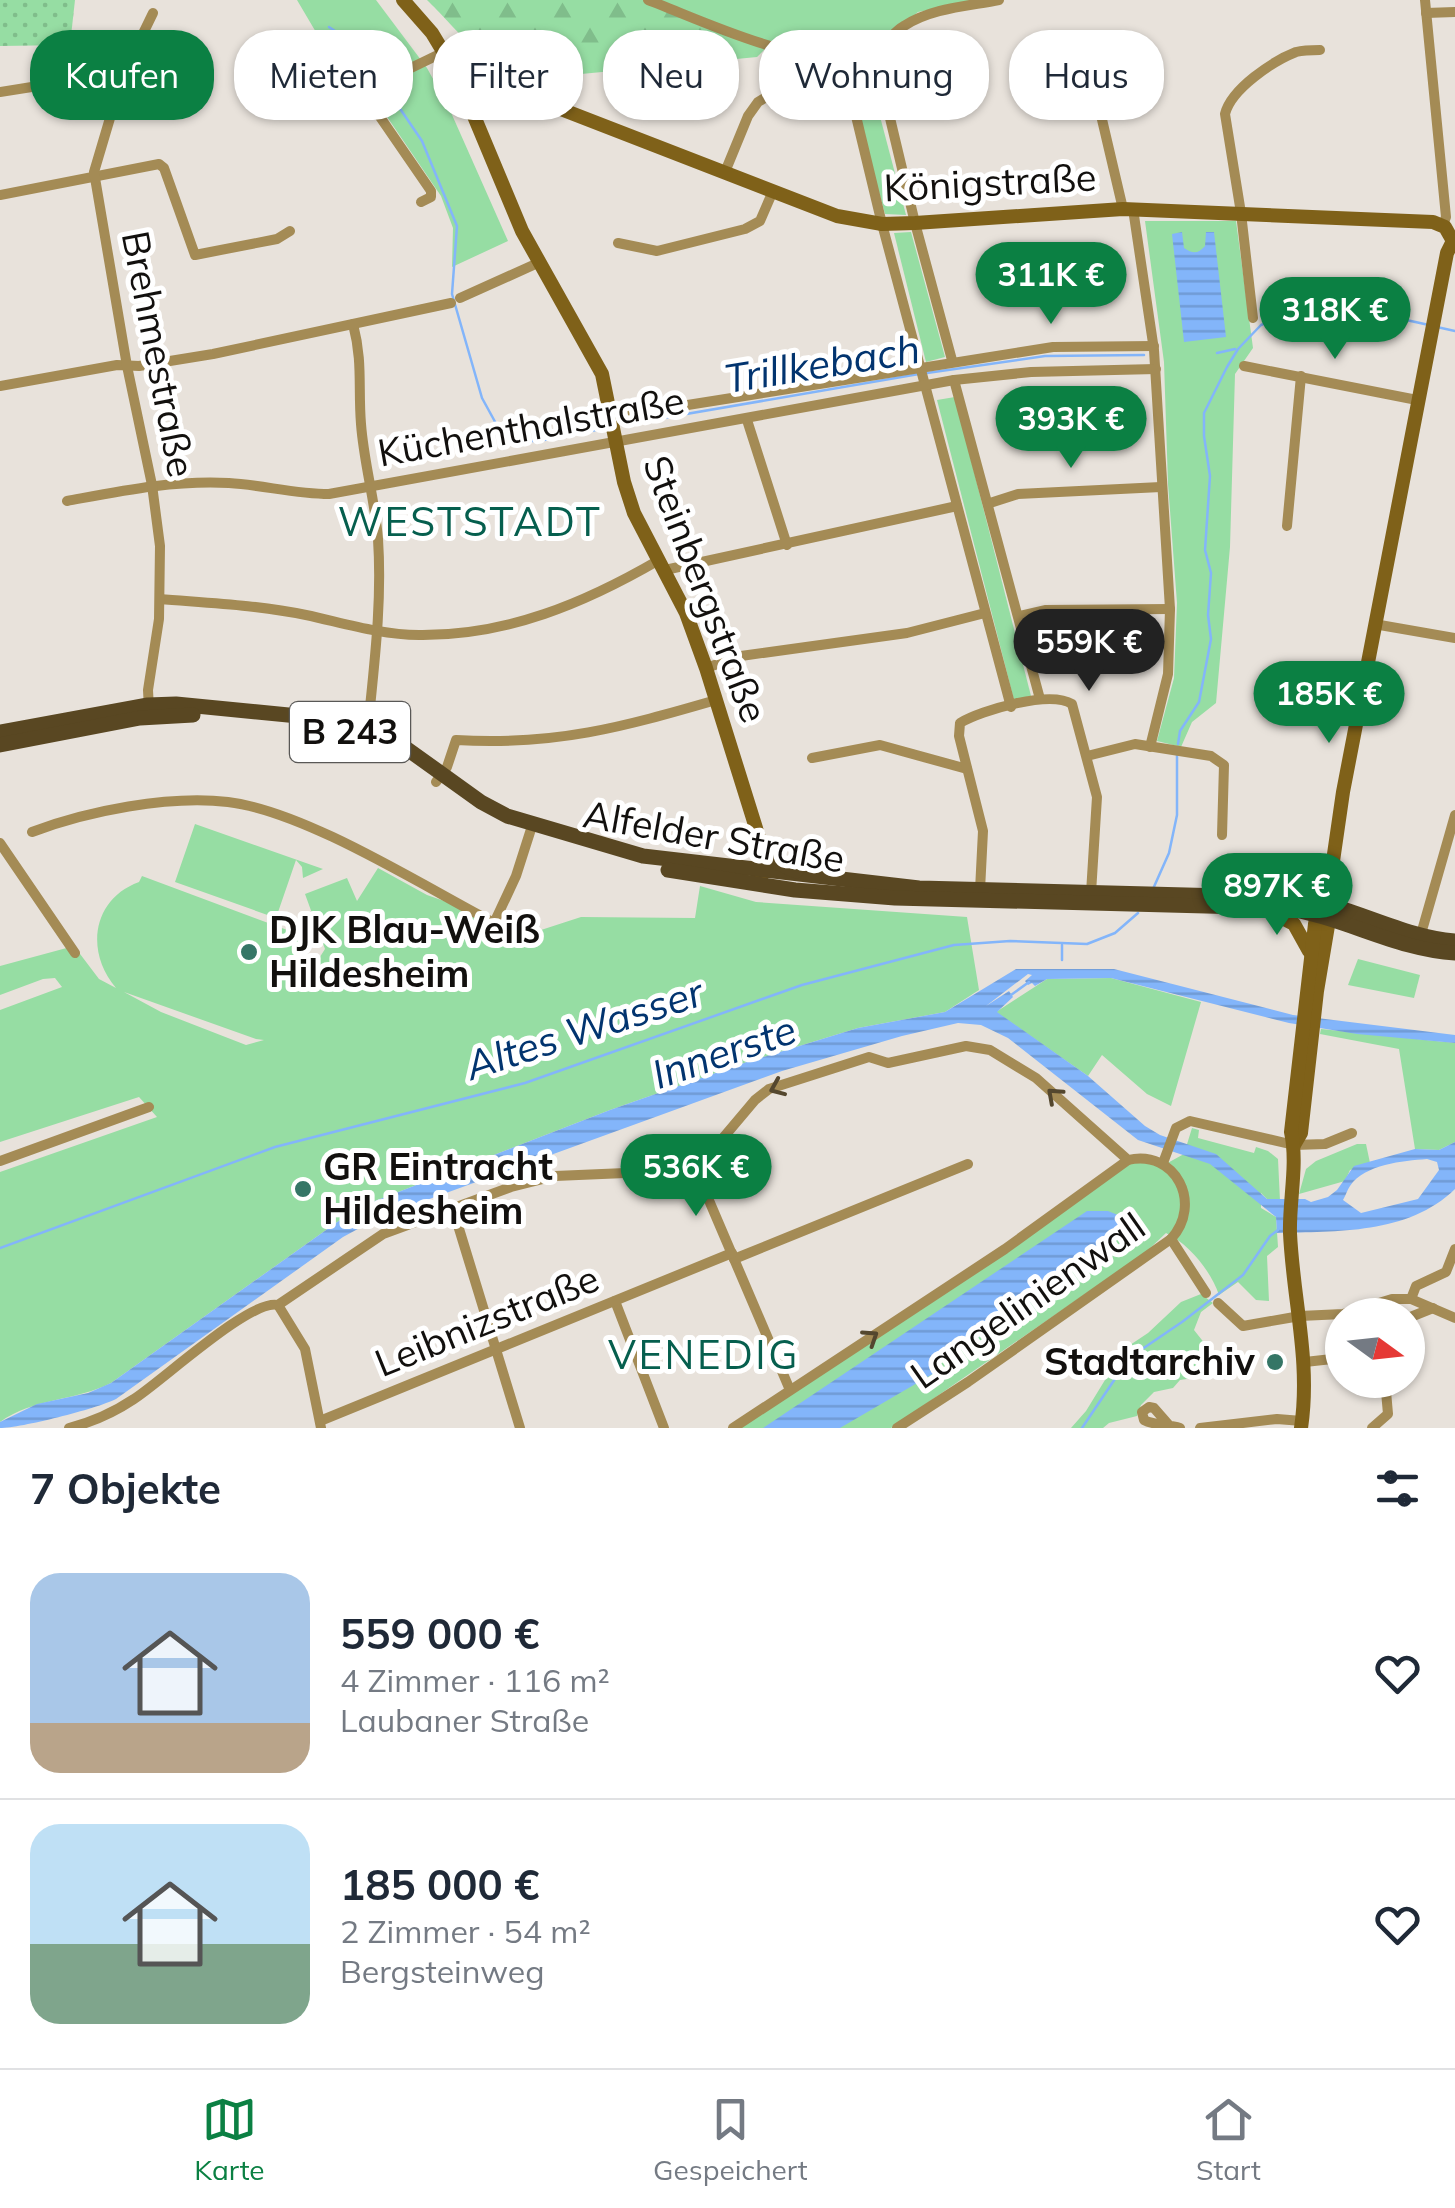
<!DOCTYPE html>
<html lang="de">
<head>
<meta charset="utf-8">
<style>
  :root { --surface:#fff; --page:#f2f2f3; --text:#1f2937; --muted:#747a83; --line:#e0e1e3; --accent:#0b8043 }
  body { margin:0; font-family:Mulish,sans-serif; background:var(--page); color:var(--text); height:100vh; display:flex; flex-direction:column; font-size:38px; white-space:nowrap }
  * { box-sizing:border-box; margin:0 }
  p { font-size:32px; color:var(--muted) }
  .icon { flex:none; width:55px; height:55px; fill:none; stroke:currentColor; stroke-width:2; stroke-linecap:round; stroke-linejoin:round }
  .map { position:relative; height:1428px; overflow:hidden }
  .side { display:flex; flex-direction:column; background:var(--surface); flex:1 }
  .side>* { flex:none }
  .top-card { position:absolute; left:30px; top:30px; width:1395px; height:90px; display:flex; gap:20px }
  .needle { width:65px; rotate:105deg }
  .buttons { position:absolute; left:1325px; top:1298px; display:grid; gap:20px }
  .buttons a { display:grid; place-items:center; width:100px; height:100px; border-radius:50%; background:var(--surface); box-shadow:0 2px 8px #0004; font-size:50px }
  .price { position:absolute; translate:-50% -85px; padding:0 22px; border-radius:35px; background:var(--accent); color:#fff; font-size:32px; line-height:65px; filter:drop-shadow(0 2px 5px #0008) }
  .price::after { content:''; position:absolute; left:50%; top:60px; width:30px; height:22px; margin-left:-15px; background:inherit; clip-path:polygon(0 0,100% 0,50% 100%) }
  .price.current { background:#222; color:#fff }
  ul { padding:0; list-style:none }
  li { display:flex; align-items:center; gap:30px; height:250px; padding:0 30px }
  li+li { border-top:2px solid var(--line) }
  li span { display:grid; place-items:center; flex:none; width:280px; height:200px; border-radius:30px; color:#555 }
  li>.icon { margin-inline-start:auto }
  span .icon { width:120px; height:120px; fill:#fffc; stroke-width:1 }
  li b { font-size:42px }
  h2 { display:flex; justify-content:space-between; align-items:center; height:120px; padding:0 30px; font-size:42px }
  .tag { padding:0 35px; border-radius:40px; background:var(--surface); box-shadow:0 2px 8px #0004; font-size:35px; line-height:90px }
  .tag.current { background:var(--accent); color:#fff }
  .tabs { display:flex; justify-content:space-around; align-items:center; height:140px; border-top:2px solid var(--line); background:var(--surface); font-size:28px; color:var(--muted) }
  .tabs a { display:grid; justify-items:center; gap:5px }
  .tabs .current { color:var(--accent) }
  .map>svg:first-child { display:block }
</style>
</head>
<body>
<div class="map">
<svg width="1455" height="1428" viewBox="0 0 1455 1428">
  <defs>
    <pattern id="forest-firs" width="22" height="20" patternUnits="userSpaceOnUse" patternTransform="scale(2.5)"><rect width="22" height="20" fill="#96dda3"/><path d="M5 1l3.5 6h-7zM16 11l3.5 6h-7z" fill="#80bd8b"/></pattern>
    <pattern id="garden-dots" width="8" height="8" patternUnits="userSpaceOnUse" patternTransform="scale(2.5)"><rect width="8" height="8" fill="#96dda3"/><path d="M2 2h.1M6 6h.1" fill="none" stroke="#80bd8b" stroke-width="1.8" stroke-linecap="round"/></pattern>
    <pattern id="water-rules" width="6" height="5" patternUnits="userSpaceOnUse" patternTransform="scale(2.5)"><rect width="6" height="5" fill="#83b5fa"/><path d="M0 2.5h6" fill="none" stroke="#709bd5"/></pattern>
  </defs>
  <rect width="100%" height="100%" fill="#e8e2db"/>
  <g fill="#96dda3" fill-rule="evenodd">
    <path d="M 297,0 L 376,0 L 427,68 L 449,108 L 508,241 L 452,267 L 453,228 L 441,196 L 364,83 L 320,39 Z"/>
    <path d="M 649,0 L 984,0 L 918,12 L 873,50 L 803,56 Z"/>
    <path d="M 873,90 L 906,215 L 885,214 L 852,95 Z"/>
    <path d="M 1145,221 L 1236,221 L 1253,348 L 1235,374 L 1230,547 L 1216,703 L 1192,722 L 1181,747 L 1157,741 L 1174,678 L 1177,603 L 1168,484 L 1164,362 Z"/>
    <path d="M 911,232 L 945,357 L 926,362 L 894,233 Z"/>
    <path d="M 955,397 L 1031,696 L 1014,700 L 937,400 Z"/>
    <path d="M 195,824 L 323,869 L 303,878 L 302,867 L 296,860 L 276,918 L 175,882 Z"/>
    <path d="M 378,868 L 427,895 L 499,920 L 541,930 L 581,917 L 695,918 L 700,886 L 756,902 L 967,917 L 979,990 L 945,1012 L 858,1028 L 747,1062 L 610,1110 L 357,1208 L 111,1383 C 76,1401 33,1398 0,1422 L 0,1172 L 157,1117 L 139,1097 L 0,1142 L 0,1010 L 62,987 L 55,978 L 43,979 L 0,995 L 0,966 L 74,946 L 99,979 L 116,988 C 85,952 92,899 139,882 L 142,876 L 298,934 L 306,947 L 311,971 L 325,949 L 305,894 L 347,878 L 357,901 ZM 124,992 L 256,1039 L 264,1040 L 246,1045 L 161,1012 Z"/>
    <path d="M 1358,959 L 1420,975 L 1414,998 L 1348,985 Z"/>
    <path d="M 1111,978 L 1201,1002 L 1171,1106 L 1147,1094 L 1102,1055 L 1088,1076 L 996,1012 L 1047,979 Z"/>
    <path d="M 1321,1029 L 1455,1043 L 1455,1142 L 1439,1150 L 1415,1149 L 1399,1049 L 1320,1034 Z"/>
    <path d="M 1192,1128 L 1199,1130 L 1198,1138 L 1254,1153 L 1256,1147 L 1268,1151 L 1278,1159 L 1280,1201 L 1267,1199 L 1261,1193 L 1261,1208 L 1276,1217 L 1278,1247 L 1267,1256 L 1269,1301 L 1256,1300 L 1238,1282 L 1219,1295 C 1211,1271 1189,1244 1166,1233 L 1146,1252 L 891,1428 L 737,1428 L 1128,1160 L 1162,1166 L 1184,1154 Z"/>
    <path d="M 1357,1144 L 1366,1144 L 1370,1163 L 1350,1170 L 1345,1181 L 1299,1194 L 1306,1169 L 1316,1161 Z"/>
    <path d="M 1201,1294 L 1213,1303 L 1201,1312 L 1194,1330 L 1213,1354 L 1242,1361 L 1240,1371 L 1180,1380 L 1173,1388 L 1154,1392 L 1141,1405 L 1137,1416 L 1109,1423 L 1103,1428 L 1071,1428 L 1086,1411 L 1124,1349 L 1148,1333 L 1181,1302 Z"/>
  </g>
  <path fill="url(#forest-firs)" d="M 427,0 L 649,0 L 770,44 L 757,57 L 509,81 C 498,77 442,14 427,0 Z"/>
  <path fill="url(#garden-dots)" d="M 0,0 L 75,0 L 70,45 L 0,46 Z"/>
  <g fill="url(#water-rules)" fill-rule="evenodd">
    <path d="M 1182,232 L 1184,248 C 1193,254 1198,254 1205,246 L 1206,232 L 1214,232 L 1226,337 L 1184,342 L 1172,234 Z"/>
    <path d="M 1016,969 L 1114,969 L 1293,1015 L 1455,1035 L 1455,1043 L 1357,1034 L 1289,1023 L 1111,978 L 1047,979 L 1035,986 L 1032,983 L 1028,985 L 1025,981 L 1032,975 L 1028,974 L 986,1006 L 1009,991 L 1013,997 L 997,1012 L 1088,1076 L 1145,1126 L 1160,1135 L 1216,1154 L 1267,1199 L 1305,1199 L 1311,1202 L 1328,1197 L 1337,1190 L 1354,1166 L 1415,1149 L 1439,1150 L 1455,1142 L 1455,1189 C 1408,1235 1336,1231 1277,1233 L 1276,1217 L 1210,1164 L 1138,1140 L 1008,1038 L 981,1025 L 958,1023 L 902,1036 L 782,1071 L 380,1217 L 343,1237 L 116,1399 C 96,1409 21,1428 0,1428 L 0,1422 L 37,1404 L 88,1393 L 111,1383 L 357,1208 L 610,1110 L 747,1062 L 858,1028 L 945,1012 ZM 1427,1159 L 1437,1162 L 1439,1170 L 1418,1199 L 1361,1213 L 1343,1200 C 1346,1195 1347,1190 1350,1186 C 1365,1164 1403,1161 1427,1159 Z"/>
    <path d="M 1087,1211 L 1108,1211 L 1118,1215 L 1121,1226 L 1114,1240 L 1094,1255 L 1080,1261 L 1062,1281 L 964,1347 L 940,1355 L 934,1363 L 936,1372 L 840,1428 L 763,1428 Z"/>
  </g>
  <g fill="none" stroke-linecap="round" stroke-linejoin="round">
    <g stroke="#83b5fa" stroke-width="2.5">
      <path d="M 329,27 L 356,45 L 381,82"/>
      <path d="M 386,88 L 422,141 L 457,226 L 452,294 L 482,398 L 499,429 L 518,441 L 539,441 L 596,430"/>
      <path d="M 1437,327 L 1455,331"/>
      <path d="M 1217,353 L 1235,349"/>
      <path d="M 927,373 L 1045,356 L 1144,355"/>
      <path d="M 628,424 L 919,374"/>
      <path d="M 1178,744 L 1180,731 L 1199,702 L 1211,639 L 1208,615 L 1211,573 L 1205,550 L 1210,476 L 1204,436 L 1204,413 L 1227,367 L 1238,349 L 1261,325 L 1278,318 L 1370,312 L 1429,325"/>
      <path d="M 1153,889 L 1169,853 L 1177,815 L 1177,752"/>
      <path d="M 1062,960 L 1062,945"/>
      <path d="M 1011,995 L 1029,982"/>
      <path d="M 0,1248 L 275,1147 L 525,1083 L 802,985 L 954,945 L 1010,941 L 1087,944 L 1115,933 L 1138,913"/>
      <path d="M 1082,1428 L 1129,1358 L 1182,1322 L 1243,1275 L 1270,1236 L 1278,1230"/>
    </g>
    <g stroke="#a48b55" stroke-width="10">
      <path d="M 648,0 C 702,20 821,79 875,50 C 886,45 893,32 904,26 C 931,8 969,6 999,0"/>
      <path d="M 1425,0 L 1446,217 L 1443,225"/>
      <path d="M 1426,13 L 1455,12"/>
      <path d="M 1085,47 L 1123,209"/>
      <path d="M 874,51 L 915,223 L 952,360"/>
      <path d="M 842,58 L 882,224 L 1011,707"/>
      <path d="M 0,92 L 38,86 L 113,108"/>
      <path d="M 367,98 L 431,191 L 431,197 L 421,202"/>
      <path d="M 356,108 L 388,79 L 444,52"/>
      <path d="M 725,172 L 748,116 L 758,102 L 786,85 L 803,57"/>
      <path d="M 0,195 L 159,164 L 164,168 L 195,255 L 277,239 L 290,231"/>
      <path d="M 1133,209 L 1154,350 L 1170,609 L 1168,674 L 1150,747"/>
      <path d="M 618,243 L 657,251 L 745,229 L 760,221 L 773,191"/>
      <path d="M 460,298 L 540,262"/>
      <path d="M 1253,318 L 1241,213 L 1225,114 C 1231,89 1273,61 1296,52 C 1304,50 1313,50 1320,50"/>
      <path d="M 353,324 C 363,362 358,387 361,424 C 364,464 375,500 378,539 C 382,599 375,658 369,717 L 364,734"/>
      <path d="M 1244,366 L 1417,400"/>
      <path d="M 954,380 L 1040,699"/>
      <path d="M 0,386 L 117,365 L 139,366 L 213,354 L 451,303"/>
      <path d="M 612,417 L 1053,347 L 1154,346"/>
      <path d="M 747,420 L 787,545"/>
      <path d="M 67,501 C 121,491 173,480 229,483 C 263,485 295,494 329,494 L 954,380 L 1031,372 L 1156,369"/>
      <path d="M 990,503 L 1018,494 L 1161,487"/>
      <path d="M 1287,526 L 1301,376"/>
      <path d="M 665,570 L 957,506"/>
      <path d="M 160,599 C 209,603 258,605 306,615 C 343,623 381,635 419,635 C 507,636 585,603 659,560"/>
      <path d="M 1019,616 L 1045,610 L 1170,609"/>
      <path d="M 1374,624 L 1455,638"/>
      <path d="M 706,668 L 741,656 L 907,633 L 985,613"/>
      <path d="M 149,709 L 148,690 L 159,619 L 160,546 L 152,485 L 127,366 L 94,172 L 113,108 L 135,50 L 153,13"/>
      <path d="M 1087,756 L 1135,744 L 1211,756 L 1224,765 L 1222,835"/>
      <path d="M 812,758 L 880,745 L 967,769"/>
      <path d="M 436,782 L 447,767 L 456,740 C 555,746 623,727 716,700"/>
      <path d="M 32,832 C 87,811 169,795 228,802 C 305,811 423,886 494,923 L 516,876 L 532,826"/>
      <path d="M 0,843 L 75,953"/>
      <path d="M 980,890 L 983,831 L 959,736 L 960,723 C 982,710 1050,690 1072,704 L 1097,797 L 1091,893"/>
      <path d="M 1421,934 L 1455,815"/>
      <path d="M 0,1161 L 149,1107"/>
      <path d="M 1163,1163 L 1176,1128 L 1190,1121 L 1294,1145 L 1325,1144 L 1352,1133"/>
      <path d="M 696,1170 L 790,1390"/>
      <path d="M 453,1209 L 520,1428"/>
      <path d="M 1171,1239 L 1206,1293"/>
      <path d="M 734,1259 L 968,1164"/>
      <path d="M 1411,1299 L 1455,1318"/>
      <path d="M 615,1301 L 664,1428"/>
      <path d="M 1218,1303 L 1243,1326 L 1300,1316 L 1343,1314 L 1392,1299 L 1411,1299 L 1416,1286 L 1446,1272 L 1455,1249"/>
      <path d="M 278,1305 L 383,1234 L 511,1187 L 555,1176 L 696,1170 L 755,1100 L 769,1089 L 869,1057 L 888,1063 L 966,1046 L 990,1050 L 1036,1078 L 1128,1160 C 1176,1149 1203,1204 1171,1239 L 968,1382 L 897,1428"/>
      <path d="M 278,1305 L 305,1349 L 321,1428"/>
      <path d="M 1408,1318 L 1433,1308"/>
      <path d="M 1305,1362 L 1332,1359 L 1342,1354"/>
      <path d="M 320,1421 L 732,1253"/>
      <path d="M 1168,1424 L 1154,1408 L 1149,1407 L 1142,1412 L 1144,1420 C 1155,1426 1168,1424 1180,1428"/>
      <path d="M 69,1428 C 93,1422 113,1413 134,1399 C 161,1382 251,1298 278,1305"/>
      <path d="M 733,1428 L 1005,1249 L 1128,1160"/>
      <path d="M 1200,1428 L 1277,1419 L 1302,1421"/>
      <path d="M 1372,1428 L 1388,1414 L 1385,1380"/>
    </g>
    <g stroke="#7f6119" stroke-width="14">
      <path d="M 403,0 L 432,33 L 456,73 L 522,231 L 602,374 L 624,482 L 634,513 L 686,613 L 706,668 L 760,841 L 761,879"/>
      <path d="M 467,97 L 499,88 L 509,89 L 837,216 L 882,224 L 915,223 L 1123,209 L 1433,222 L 1445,227 L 1453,241"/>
      <path d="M 1265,909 L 1294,924 L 1309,951"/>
      <path d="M 1294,1145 L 1301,1133 L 1317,991 L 1335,884 L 1333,861 L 1343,792 L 1447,253 L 1453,241"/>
      <path d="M 1301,1428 C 1311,1361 1293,1300 1290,1233 C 1289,1201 1298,1164 1291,1132 L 1315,924 L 1326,872 L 1333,861"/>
    </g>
    <g stroke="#594722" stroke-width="15">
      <path d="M 341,730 L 393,751"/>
      <path d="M 0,732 L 148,705 L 176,704 L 339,720 L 389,736 L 481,802 L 507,816 L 643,856 L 919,888 L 1297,898 C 1351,905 1401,937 1455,941"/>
      <path d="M 0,745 L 140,718 L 193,715"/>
      <path d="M 761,847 L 776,862 L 796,871"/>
      <path d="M 668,870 L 795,890 L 895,898 L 1283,908 C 1342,916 1396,950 1455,953"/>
    </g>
  </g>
  <defs><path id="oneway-chevron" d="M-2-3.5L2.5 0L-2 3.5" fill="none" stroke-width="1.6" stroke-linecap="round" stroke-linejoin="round" transform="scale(2.5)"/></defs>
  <g stroke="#54472e">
    <use href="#oneway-chevron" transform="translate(777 1088) rotate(157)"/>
    <use href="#oneway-chevron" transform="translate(1054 1095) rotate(-138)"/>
    <use href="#oneway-chevron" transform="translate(871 1337) rotate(-33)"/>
  </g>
  <g fill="#357666" stroke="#fff" stroke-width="4">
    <circle cx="249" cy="952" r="10"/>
    <circle cx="303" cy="1189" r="10"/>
    <circle cx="1275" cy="1362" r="10"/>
  </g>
  <g text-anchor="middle" stroke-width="10" stroke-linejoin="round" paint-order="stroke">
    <rect fill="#fff" stroke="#595856" stroke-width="2.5" x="290" y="702" width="120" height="60" rx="8"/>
    <g font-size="35" font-weight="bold" fill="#12100e">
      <text x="350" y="744">B 243</text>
    </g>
    <g font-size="38" fill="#12100e" stroke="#fff">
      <text transform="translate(990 183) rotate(-3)" y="13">Königstraße</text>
      <text transform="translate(158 354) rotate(79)" y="13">Brehmestraße</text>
      <text transform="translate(531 427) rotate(-10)" y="13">Küchenthalstraße</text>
      <text transform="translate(705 589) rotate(69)" y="13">Steinbergstraße</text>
      <text transform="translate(714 837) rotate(10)" y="13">Alfelder Straße</text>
      <text transform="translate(1028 1301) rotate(-35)" y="13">Langelinienwall</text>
      <text transform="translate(487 1321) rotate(-22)" y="13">Leibnizstraße</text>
    </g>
    <g font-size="38" font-weight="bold" fill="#12100e" stroke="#fff" text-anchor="start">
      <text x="269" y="943">DJK Blau-Weiß<tspan x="269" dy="44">Hildesheim</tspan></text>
      <text x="323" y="1180">GR Eintracht<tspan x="323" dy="44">Hildesheim</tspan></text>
      <text x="1255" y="1375" text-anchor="end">Stadtarchiv</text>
    </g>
    <g font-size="40" font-style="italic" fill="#02346f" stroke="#fff">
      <text transform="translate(822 364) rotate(-9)" y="14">Trillkebach</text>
      <text transform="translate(584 1029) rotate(-18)" y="14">Altes Wasser</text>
      <text transform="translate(724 1052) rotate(-19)" y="14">Innerste</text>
    </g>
    <g font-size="40" letter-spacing="2.5" fill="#065f4e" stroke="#fff">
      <text x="470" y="536">WESTSTADT</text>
      <text x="704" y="1369">VENEDIG</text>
    </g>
  </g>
</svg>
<div class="buttons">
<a><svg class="needle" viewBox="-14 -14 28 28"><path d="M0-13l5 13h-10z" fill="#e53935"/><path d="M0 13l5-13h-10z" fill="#747a83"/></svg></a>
</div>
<b class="price" style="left:1051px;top:327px">311K €</b>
<b class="price" style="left:1335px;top:362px">318K €</b>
<b class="price" style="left:1071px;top:471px">393K €</b>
<b class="price current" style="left:1089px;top:694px">559K €</b>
<b class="price" style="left:1329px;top:746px">185K €</b>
<b class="price" style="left:1277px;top:938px">897K €</b>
<b class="price" style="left:696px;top:1219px">536K €</b>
<div class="top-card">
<a class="tag current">Kaufen</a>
<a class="tag">Mieten</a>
<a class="tag">Filter</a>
<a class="tag">Neu</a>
<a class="tag">Wohnung</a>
<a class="tag">Haus</a>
</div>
</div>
<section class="side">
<h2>7 Objekte<svg class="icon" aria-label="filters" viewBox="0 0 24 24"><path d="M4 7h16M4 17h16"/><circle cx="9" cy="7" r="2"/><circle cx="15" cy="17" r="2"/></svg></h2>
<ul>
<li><span style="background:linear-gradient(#a9c7e8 75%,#b9a48a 0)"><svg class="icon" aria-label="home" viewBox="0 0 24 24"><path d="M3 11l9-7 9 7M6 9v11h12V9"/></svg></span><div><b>559 000 €</b><p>4 Zimmer · 116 m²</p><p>Laubaner Straße</p></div><svg class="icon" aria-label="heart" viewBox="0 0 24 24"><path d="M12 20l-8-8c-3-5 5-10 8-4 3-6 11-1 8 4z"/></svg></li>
<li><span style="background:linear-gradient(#bfe0f5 60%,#7fa58c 0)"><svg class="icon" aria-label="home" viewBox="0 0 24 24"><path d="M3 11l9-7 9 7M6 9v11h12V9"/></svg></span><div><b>185 000 €</b><p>2 Zimmer · 54 m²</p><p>Bergsteinweg</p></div><svg class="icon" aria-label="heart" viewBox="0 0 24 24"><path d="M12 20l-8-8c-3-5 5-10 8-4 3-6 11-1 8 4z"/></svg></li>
</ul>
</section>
<nav class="tabs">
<a class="current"><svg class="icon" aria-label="map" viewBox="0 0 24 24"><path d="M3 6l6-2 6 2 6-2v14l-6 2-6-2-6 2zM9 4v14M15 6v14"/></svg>Karte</a>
<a><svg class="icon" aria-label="saved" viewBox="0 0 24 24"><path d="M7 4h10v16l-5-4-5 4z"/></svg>Gespeichert</a>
<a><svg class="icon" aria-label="home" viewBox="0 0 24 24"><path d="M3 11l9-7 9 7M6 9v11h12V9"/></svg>Start</a>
</nav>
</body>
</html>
